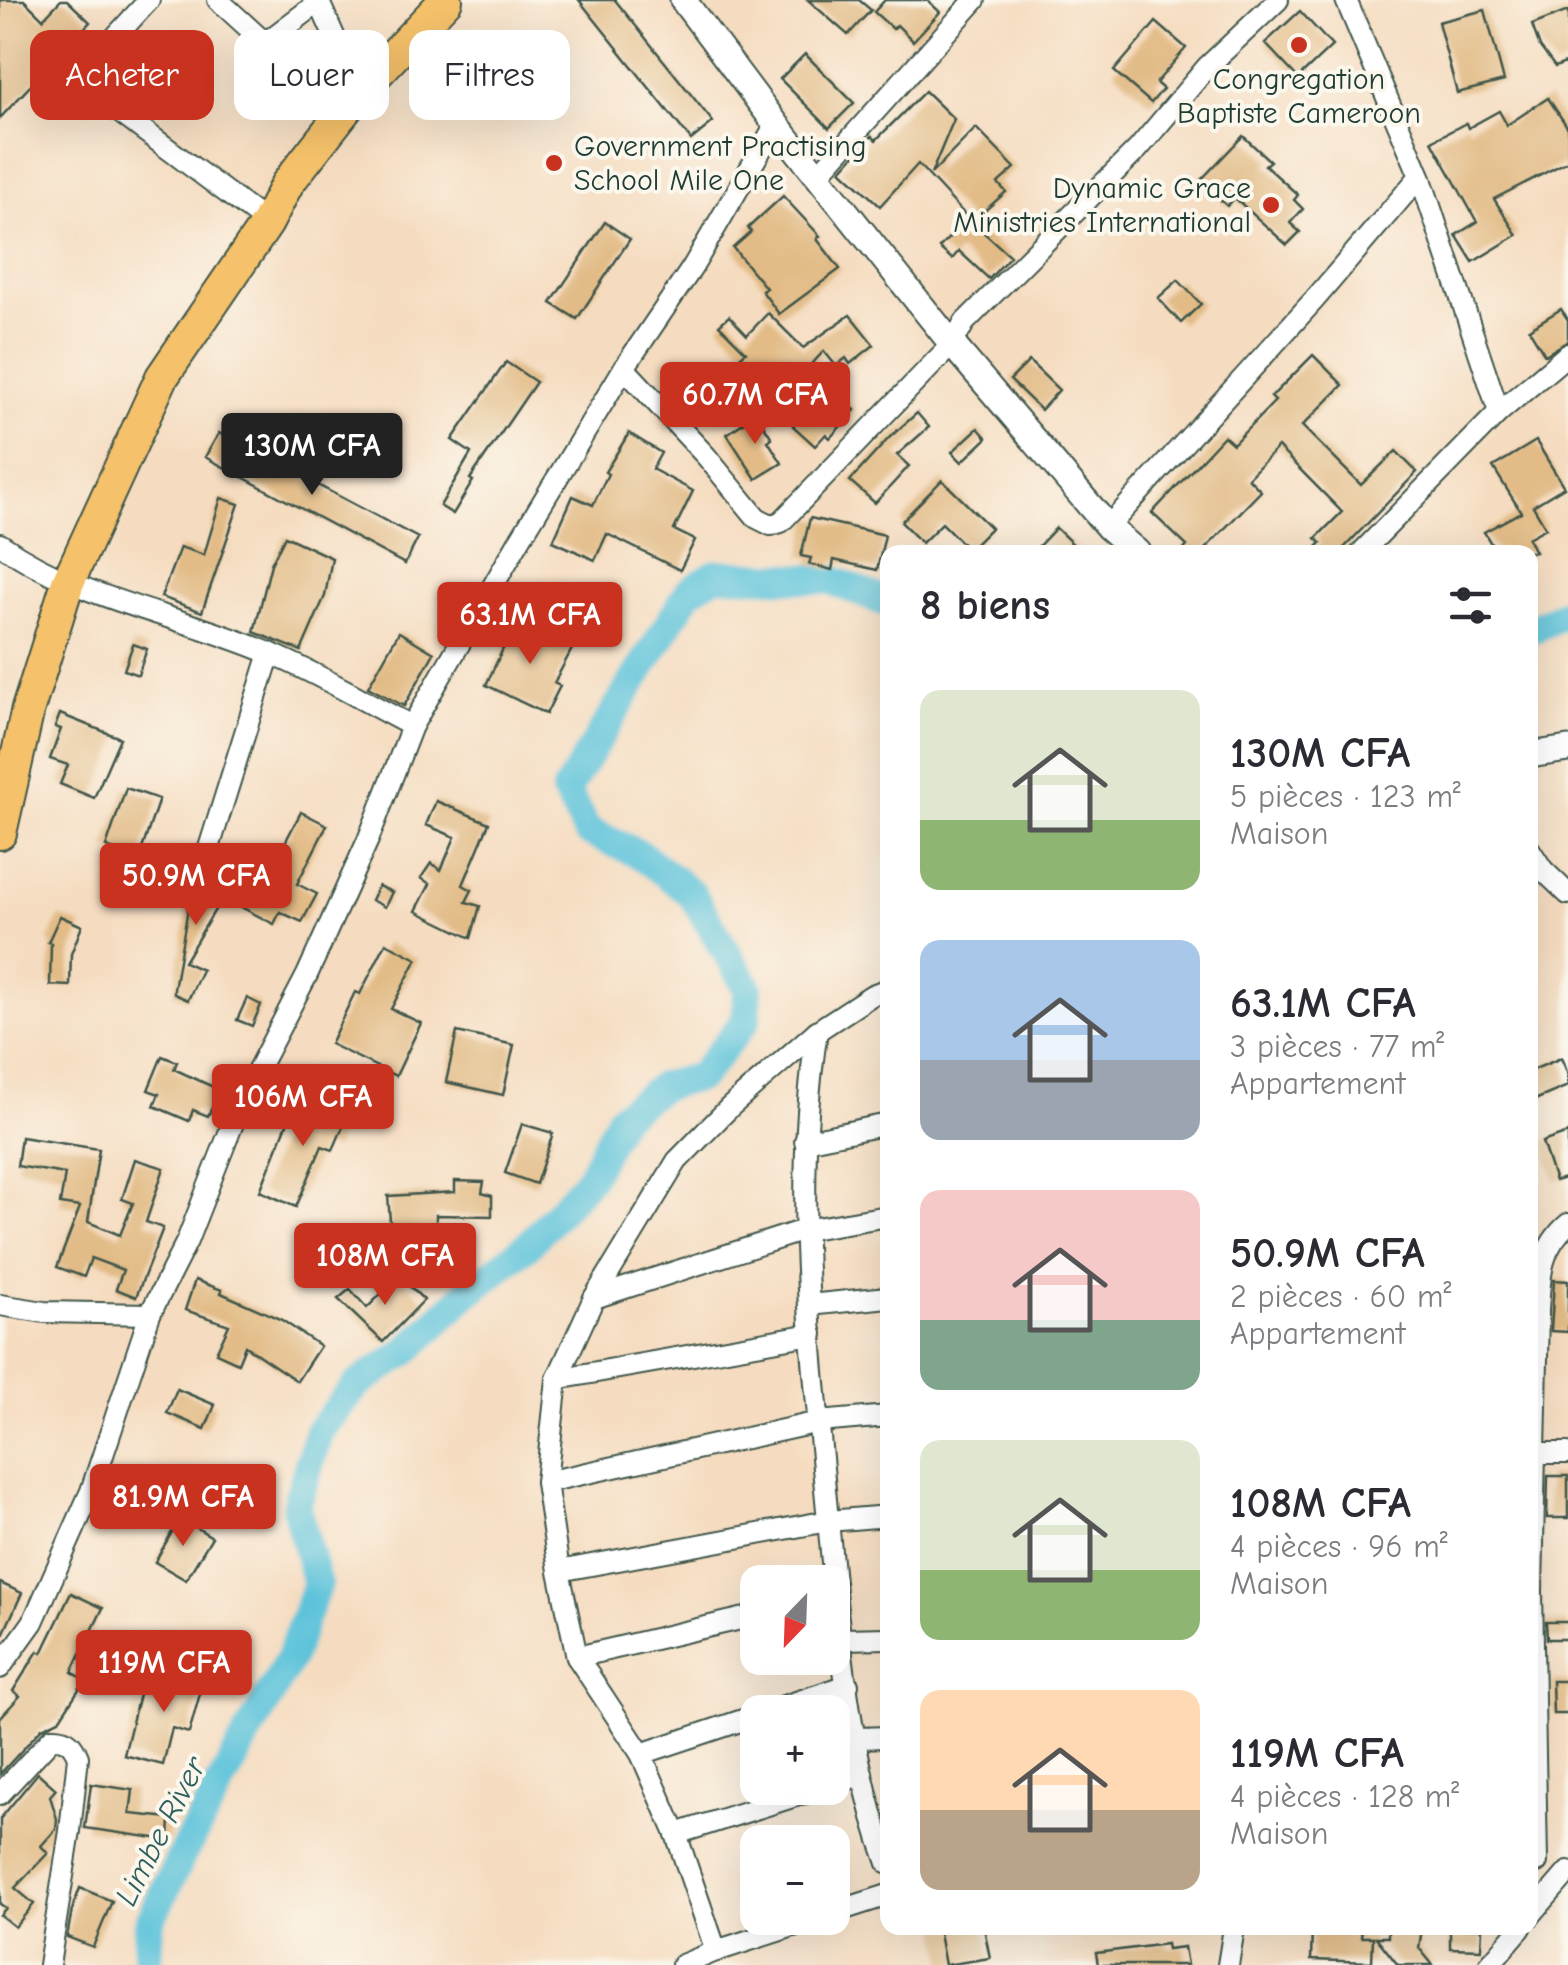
<!DOCTYPE html>
<html lang="fr">
<head>
<meta charset="utf-8">
<style>
  :root { --surface:#fff; --page:#f2f2f3; --text:#2b2b33; --muted:#7c7c81; --accent:#c8321e }
  body { margin:0; font-family:"Comic Neue",sans-serif; background:var(--page); color:var(--text); height:100vh; display:flex; flex-direction:column; font-size:38px; white-space:nowrap }
  * { box-sizing:border-box; margin:0 }
  p { font-size:32px; color:var(--muted) }
  .icon { flex:none; width:55px; height:55px; fill:none; stroke:currentColor; stroke-width:2; stroke-linecap:round; stroke-linejoin:round }
  .map { position:relative; flex:1; overflow:hidden }
  .panel { position:absolute; left:880px; top:545px; width:658px; height:1390px; display:flex; flex-direction:column; background:var(--surface); border-radius:20px; box-shadow:0 10px 40px #0002 }
  .panel>* { flex:none }
  .guide { position:absolute; left:30px; top:30px; width:700px; height:90px; display:flex; gap:20px }
  .needle { width:65px; rotate:203deg }
  .tools { position:absolute; left:740px; top:1565px; display:grid; gap:20px }
  .tools a { display:grid; place-items:center; width:110px; height:110px; border-radius:20px; background:var(--surface); box-shadow:0 10px 40px #0002; font-size:50px }
  .price { position:absolute; translate:-50% -85px; padding:0 22px; border-radius:10px; background:var(--accent); color:#fff; font-size:32px; line-height:65px; filter:drop-shadow(0 2px 5px #0008) }
  .price::after { content:''; position:absolute; left:50%; top:60px; width:30px; height:22px; margin-left:-15px; background:inherit; clip-path:polygon(0 0,100% 0,50% 100%) }
  .price.active { background:#222; color:#fff }
  ul { padding:0; list-style:none }
  li { display:flex; align-items:center; gap:30px; height:250px; padding:0 40px }
  li span { display:grid; place-items:center; flex:none; width:280px; height:200px; border-radius:20px; color:#555 }
  li>.icon { margin-inline-start:auto }
  span .icon { width:120px; height:120px; fill:#fffc; stroke-width:1 }
  li b { font-size:42px }
  h2 { display:flex; justify-content:space-between; align-items:center; height:120px; padding:0 40px; font-size:42px }
  .tag { padding:0 35px; border-radius:20px; background:var(--surface); box-shadow:0 10px 40px #0002; font-size:35px; line-height:90px }
  .tag.active { background:var(--accent); color:#fff }
  .map>svg:first-child { display:block }
</style>
</head>
<body>
<div class="map">
<svg width="1568" height="1965" viewBox="0 0 1568 1965">
  <rect width="100%" height="100%" fill="#fbf7ec"/>
  <filter id="ink" filterUnits="userSpaceOnUse"><feTurbulence type="fractalNoise" baseFrequency=".01" numOctaves="2"/><feDisplacementMap in="SourceGraphic" scale="20" xChannelSelector="R" yChannelSelector="G"/><feConvolveMatrix kernelMatrix="1 2 1 2 8 2 1 2 1" color-interpolation-filters="sRGB"/></filter>
  <filter id="wash" filterUnits="userSpaceOnUse"><feTurbulence type="fractalNoise" baseFrequency=".0048" numOctaves="4" result="noise"/><feDisplacementMap in="SourceGraphic" scale="40" xChannelSelector="R" yChannelSelector="G"/><feGaussianBlur stdDeviation="2.25" result="paint"/><feColorMatrix in="noise" values="0 0 0 0 0 0 0 0 0 0 0 0 0 0 0 0 0 1.4 0 .05"/><feComposite in="paint" operator="in"/></filter>
  <g filter="url(#wash)">
    <rect width="100%" height="100%" fill="#f5dcc0"/>
    <g fill="none" stroke-linecap="round" stroke-linejoin="round">
      <g stroke="#5dc3da" stroke-width="30">
        <path d="M 1530,630 L 1568,612"/>
        <path d="M 147,1965 L 149,1923 L 185,1849 L 289,1660 L 317,1584 L 296,1507 L 319,1431 L 357,1385 L 407,1351 L 465,1295 L 528,1245 L 589,1178 L 621,1116 L 662,1086 L 700,1077 L 746,1020 L 748,988 L 691,893 L 641,855 L 587,831 L 566,791 L 689,591 L 716,574 L 831,580 L 888,603"/>
      </g>
    </g>
    <g id="blocks">
      <g fill="#e2bb86">
        <path d="M 0,0 L 24,0 L 43,19 L 61,0 L 67,0 L 90,22 L 0,118 Z"/>
        <path d="M 579,0 L 615,0 L 713,122 L 691,140 Z"/>
        <path d="M 808,0 L 859,0 L 871,10 L 848,35 Z"/>
        <path d="M 885,0 L 927,0 L 940,12 L 913,41 L 897,25 L 893,29 L 874,12 Z"/>
        <path d="M 1485,10 L 1504,81 L 1457,93 L 1438,22 Z"/>
        <path d="M 1300,11 L 1332,46 L 1298,78 L 1265,43 Z"/>
        <path d="M 1568,11 L 1568,62 L 1555,67 L 1540,47 L 1532,25 Z"/>
        <path d="M 1156,22 L 1186,48 L 1156,83 L 1163,89 L 1151,103 L 1114,71 Z"/>
        <path d="M 805,54 L 854,103 L 829,128 L 780,79 Z"/>
        <path d="M 925,91 L 954,119 L 931,174 L 976,128 L 1015,168 L 998,183 L 1006,192 L 972,222 L 1010,256 L 989,279 L 959,251 L 952,259 L 939,248 L 968,218 L 918,164 L 880,206 L 841,170 L 872,136 L 876,140 Z"/>
        <path d="M 1548,98 L 1568,128 L 1568,161 L 1494,199 L 1517,235 L 1473,262 L 1456,235 L 1477,222 L 1432,141 L 1466,123 L 1468,128 L 1499,111 L 1507,125 Z"/>
        <path d="M 1243,136 L 1270,161 L 1265,165 L 1298,195 L 1294,200 L 1303,209 L 1290,223 L 1300,232 L 1287,245 L 1235,198 L 1227,206 L 1200,181 Z"/>
        <path d="M 783,196 L 820,236 L 817,239 L 840,269 L 779,314 L 762,291 L 766,288 L 733,248 L 751,232 L 748,228 Z"/>
        <path d="M 605,222 L 630,239 L 577,319 L 551,303 Z"/>
        <path d="M 1178,280 L 1201,304 L 1181,323 L 1158,298 Z"/>
        <path d="M 1561,309 L 1568,320 L 1568,341 L 1545,355 L 1529,329 Z"/>
        <path d="M 768,313 L 803,348 L 850,315 L 874,345 L 850,364 L 846,358 L 836,366 L 824,351 L 798,379 L 818,397 L 828,385 L 855,410 L 830,438 L 826,434 L 815,446 L 793,426 L 802,416 L 780,395 L 771,405 L 759,394 L 767,384 L 741,356 L 746,352 L 719,325 L 729,316 L 747,335 Z"/>
        <path d="M 1313,355 L 1343,385 L 1302,426 L 1361,485 L 1396,451 L 1417,472 L 1340,552 L 1312,552 L 1321,543 L 1316,538 L 1342,512 L 1278,447 L 1248,478 L 1261,491 L 1202,552 L 1182,552 L 1187,546 L 1152,513 L 1224,436 L 1233,444 L 1275,401 L 1271,397 Z"/>
        <path d="M 1029,361 L 1059,390 L 1041,410 L 1010,380 Z"/>
        <path d="M 506,362 L 536,382 L 470,479 L 473,481 L 453,514 L 440,506 L 471,453 L 452,440 Z"/>
        <path d="M 917,413 L 929,427 L 897,455 L 909,466 L 875,503 L 850,481 L 890,437 Z"/>
        <path d="M 756,414 L 772,438 L 768,441 L 782,463 L 756,479 L 727,434 Z"/>
        <path d="M 978,428 L 987,438 L 962,462 L 952,452 Z"/>
        <path d="M 219,433 L 418,538 L 405,564 L 205,457 Z"/>
        <path d="M 629,433 L 661,453 L 652,469 L 693,491 L 674,530 L 695,540 L 680,570 L 607,534 L 595,560 L 553,541 L 573,496 L 593,505 L 608,474 L 605,472 Z"/>
        <path d="M 1536,441 L 1564,487 L 1533,506 L 1546,528 L 1528,538 L 1535,552 L 1496,552 L 1484,532 L 1521,512 L 1493,467 Z"/>
        <path d="M 942,480 L 991,528 L 969,550 L 942,523 L 922,543 L 901,522 Z"/>
        <path d="M 221,498 L 239,504 L 202,612 L 161,597 L 180,547 L 204,555 Z"/>
        <path d="M 810,518 L 885,535 L 877,570 L 834,560 L 832,570 L 809,564 L 811,558 L 801,556 Z"/>
        <path d="M 1056,528 L 1081,552 L 1033,552 Z"/>
        <path d="M 285,536 L 332,558 L 325,596 L 301,651 L 254,632 L 271,564 Z"/>
        <path d="M 517,619 L 573,647 L 554,683 L 560,686 L 546,714 L 486,685 Z"/>
        <path d="M 399,632 L 434,653 L 404,706 L 368,687 Z"/>
        <path d="M 133,644 L 147,649 L 138,675 L 124,670 Z"/>
        <path d="M 60,714 L 120,738 L 94,798 L 60,784 L 68,765 L 50,759 L 61,729 L 55,727 Z"/>
        <path d="M 126,788 L 159,799 L 139,858 L 106,847 Z"/>
        <path d="M 436,801 L 489,823 L 463,885 L 472,890 L 466,902 L 480,906 L 471,938 L 416,911 L 430,884 L 421,878 L 431,863 L 441,870 L 455,837 L 426,825 Z"/>
        <path d="M 301,812 L 327,825 L 297,884 L 317,894 L 302,922 L 280,912 L 274,924 L 239,906 L 247,891 L 257,896 Z"/>
        <path d="M 195,868 L 228,888 L 184,962 L 202,970 L 188,1000 L 174,994 L 174,989 Z"/>
        <path d="M 378,886 L 392,892 L 385,907 L 371,900 Z"/>
        <path d="M 60,916 L 82,926 L 71,954 L 70,986 L 50,985 L 51,943 L 48,942 Z"/>
        <path d="M 386,943 L 417,959 L 391,1009 L 421,1023 L 396,1076 L 330,1044 L 355,992 L 360,994 Z"/>
        <path d="M 247,998 L 261,1005 L 252,1026 L 237,1020 Z"/>
        <path d="M 457,1032 L 514,1045 L 503,1095 L 446,1082 Z"/>
        <path d="M 162,1056 L 177,1062 L 174,1069 L 220,1090 L 208,1116 L 193,1110 L 189,1121 L 154,1106 L 159,1094 L 148,1090 Z"/>
        <path d="M 1561,1058 L 1568,1074 L 1568,1086 L 1530,1102 L 1530,1071 Z"/>
        <path d="M 328,1096 L 352,1106 L 333,1150 L 322,1146 L 296,1207 L 260,1191 L 295,1104 L 319,1115 Z"/>
        <path d="M 522,1124 L 553,1133 L 536,1184 L 505,1173 Z"/>
        <path d="M 1568,1133 L 1568,1177 L 1555,1181 L 1542,1142 Z"/>
        <path d="M 21,1137 L 99,1149 L 88,1222 L 120,1235 L 133,1203 L 122,1199 L 135,1159 L 164,1168 L 146,1222 L 163,1228 L 136,1297 L 116,1289 L 123,1270 L 91,1258 L 84,1277 L 57,1267 L 80,1207 L 60,1204 L 65,1174 L 17,1166 Z"/>
        <path d="M 455,1181 L 484,1182 L 482,1193 L 492,1196 L 492,1216 L 436,1215 L 436,1273 L 397,1274 L 396,1233 L 391,1233 L 388,1196 L 455,1192 Z"/>
        <path d="M 399,1276 L 424,1300 L 383,1342 L 338,1299 L 350,1289 L 367,1308 Z"/>
        <path d="M 195,1280 L 222,1290 L 221,1293 L 282,1320 L 320,1346 L 297,1381 L 245,1346 L 238,1363 L 216,1353 L 229,1325 L 185,1310 Z"/>
        <path d="M 1554,1280 L 1568,1281 L 1568,1332 L 1551,1331 Z"/>
        <path d="M 177,1389 L 215,1405 L 205,1429 L 167,1413 Z"/>
        <path d="M 1548,1476 L 1568,1476 L 1568,1518 L 1547,1518 Z"/>
        <path d="M 180,1518 L 212,1537 L 186,1580 L 155,1562 Z"/>
        <path d="M 0,1583 L 22,1593 L 0,1641 Z"/>
        <path d="M 71,1593 L 103,1608 L 72,1672 L 85,1680 L 59,1720 L 42,1728 L 0,1774 L 0,1718 L 20,1696 L 13,1691 L 38,1651 L 42,1653 Z"/>
        <path d="M 1546,1622 L 1568,1622 L 1568,1639 L 1547,1639 Z"/>
        <path d="M 165,1670 L 206,1672 L 189,1733 L 172,1728 L 163,1765 L 124,1755 L 141,1686 L 162,1691 Z"/>
        <path d="M 1552,1681 L 1568,1681 L 1568,1714 L 1553,1714 Z"/>
        <path d="M 38,1773 L 56,1789 L 50,1796 L 57,1819 L 56,1829 L 41,1846 L 48,1853 L 15,1888 L 34,1904 L 15,1927 L 0,1915 L 6,1908 L 0,1904 L 0,1819 Z"/>
        <path d="M 91,1784 L 133,1790 L 130,1814 L 170,1818 L 169,1840 L 85,1828 Z"/>
        <path d="M 80,1888 L 112,1901 L 93,1947 L 67,1937 L 72,1910 Z"/>
        <path d="M 938,1928 L 984,1928 L 990,1958 L 945,1965 Z"/>
        <path d="M 1312,1928 L 1362,1928 L 1361,1937 L 1373,1937 L 1372,1962 L 1311,1960 Z"/>
        <path d="M 1388,1928 L 1422,1928 L 1419,1948 L 1433,1965 L 1398,1965 L 1376,1937 L 1388,1937 Z"/>
        <path d="M 1450,1928 L 1482,1928 L 1481,1949 L 1450,1948 Z"/>
        <path d="M 1166,1944 L 1167,1949 L 1184,1947 L 1187,1965 L 1098,1965 L 1096,1953 Z"/>
      </g>
    </g>
  </g>
  <g filter="url(#ink)">
    <use href="#blocks" fill-opacity="0" stroke="#3f5549" stroke-width="2.5"/>
    <g fill="none" stroke-linecap="round" stroke-linejoin="round">
      <g stroke="#3f5549" stroke-width="24">
        <g id="minor">
          <path d="M 149,0 L 96,58 L 111,106 L 267,223"/>
          <path d="M 218,0 L 265,43 L 319,2 L 359,92"/>
          <path d="M 817,176 L 975,0"/>
          <path d="M 1420,176 L 1499,412"/>
          <path d="M 624,368 L 706,456 L 757,518 L 771,525 L 781,522 L 952,344 L 965,322 L 1138,149 L 1207,67 L 1278,0"/>
          <path d="M 1108,527 L 1315,299 L 1420,176 L 1346,0"/>
          <path d="M 0,544 C 80,600 180,615 269,653 C 318,673 365,702 412,726"/>
          <path d="M 1362,552 L 1499,412 L 1568,354"/>
          <path d="M 209,848 L 270,653"/>
          <path d="M 1530,850 L 1543,870 L 1568,894"/>
          <path d="M 817,1031 C 792,1191 812,1350 827,1510 C 838,1623 848,1756 888,1863"/>
          <path d="M 805,1141 L 888,1124"/>
          <path d="M 594,1298 L 804,1230 L 888,1216"/>
          <path d="M 0,1305 L 44,1312 L 150,1314 L 187,1241 L 242,1100 L 307,975 L 368,840 L 412,726 L 519,541 L 624,368 L 692,268 L 776,124"/>
          <path d="M 809,1305 L 888,1297"/>
          <path d="M 557,1379 L 812,1334"/>
          <path d="M 1533,1453 L 1568,1453"/>
          <path d="M 546,1482 L 819,1422 L 888,1416"/>
          <path d="M 559,1571 L 828,1521 L 888,1516"/>
          <path d="M 843,1639 L 888,1638"/>
          <path d="M 577,1657 L 758,1615"/>
          <path d="M 0,1668 L 33,1622 L 91,1491 L 150,1314"/>
          <path d="M 766,1712 L 848,1685"/>
          <path d="M 856,1738 L 888,1737"/>
          <path d="M 641,1754 L 758,1715"/>
          <path d="M 832,1784 L 862,1775"/>
          <path d="M 0,1794 L 52,1738 C 67,1737 73,1744 78,1757 L 70,1831 L 49,1965"/>
          <path d="M 676,1834 L 821,1788"/>
          <path d="M 1537,1862 L 1532,1591 L 1538,1311 C 1540,1277 1540,1248 1568,1224"/>
          <path d="M 832,1913 L 888,1895"/>
          <path d="M 1530,1916 L 1568,1872"/>
          <path d="M 716,1951 L 676,1834 L 641,1754 L 577,1657 L 559,1571 L 546,1482 L 557,1379 L 594,1298 L 677,1161 L 730,1107 L 817,1031 L 872,995 L 888,989"/>
          <path d="M 682,1965 L 716,1951 L 818,1918"/>
          <path d="M 1228,1965 L 1234,1928"/>
          <path d="M 1489,1965 L 1521,1928"/>
        </g>
      </g>
      <g stroke="#3f5549" stroke-width="29">
        <g id="tertiary">
          <path d="M 683,0 L 776,124 L 952,344 L 1108,527 L 1137,552"/>
          <path d="M 1530,755 L 1568,749"/>
        </g>
      </g>
      <g stroke="#3f5549" stroke-width="36">
        <path id="trunk" d="M 0,833 L 28,709 L 68,582 L 162,377 L 267,223 L 287,184 L 359,92 L 446,0"/>
      </g>
      <use href="#minor" stroke="#fff" stroke-width="20"/>
      <use href="#tertiary" stroke="#fff" stroke-width="25"/>
      <use href="#trunk" stroke="#f5c16b" stroke-width="32"/>
    </g>
  </g>
  <g fill="#c8321e" stroke="#fbf7ec" stroke-width="4">
    <circle cx="1299" cy="45" r="10"/>
    <circle cx="554" cy="163" r="10"/>
    <circle cx="1271" cy="205" r="10"/>
  </g>
  <g text-anchor="middle" stroke-width="8" stroke-linejoin="round" paint-order="stroke">
    <g font-size="30" fill="#1f3d34" stroke="#fbf7ec">
      <text x="1299" y="89">Congregation<tspan x="1299" dy="34">Baptiste Cameroon</tspan></text>
      <text x="574" y="156" text-anchor="start">Government Practising<tspan x="574" dy="34">School Mile One</tspan></text>
      <text x="1251" y="198" text-anchor="end">Dynamic Grace<tspan x="1251" dy="34">Ministries International</tspan></text>
    </g>
    <g font-size="32" font-style="italic" fill="#2e5e5e" stroke="#fbf7ec">
      <text transform="translate(160 1831) rotate(-63)" y="11">Limbe River</text>
    </g>
  </g>
</svg>
<div class="tools">
<a><svg class="needle" viewBox="-14 -14 28 28"><path d="M0-13l5 13h-10z" fill="#e53935"/><path d="M0 13l5-13h-10z" fill="#7c7c81"/></svg></a>
<a>+</a>
<a>−</a>
</div>
<b class="price" style="left:755px;top:447px">60.7M CFA</b>
<b class="price active" style="left:312px;top:498px">130M CFA</b>
<b class="price" style="left:530px;top:667px">63.1M CFA</b>
<b class="price" style="left:196px;top:928px">50.9M CFA</b>
<b class="price" style="left:303px;top:1149px">106M CFA</b>
<b class="price" style="left:385px;top:1308px">108M CFA</b>
<b class="price" style="left:183px;top:1549px">81.9M CFA</b>
<b class="price" style="left:164px;top:1715px">119M CFA</b>
<div class="guide">
<a class="tag active">Acheter</a>
<a class="tag">Louer</a>
<a class="tag">Filtres</a>
</div>
<section class="panel">
<h2>8 biens<svg class="icon" aria-label="filters" viewBox="0 0 24 24"><path d="M4 7h16M4 17h16"/><circle cx="9" cy="7" r="2"/><circle cx="15" cy="17" r="2"/></svg></h2>
<ul>
<li><span style="background:linear-gradient(#dfe7d0 65%,#8fb573 0)"><svg class="icon" aria-label="home" viewBox="0 0 24 24"><path d="M3 11l9-7 9 7M6 9v11h12V9"/></svg></span><div><b>130M CFA</b><p>5 pièces · 123 m²</p><p>Maison</p></div></li>
<li><span style="background:linear-gradient(#a9c7e8 60%,#9aa5b1 0)"><svg class="icon" aria-label="home" viewBox="0 0 24 24"><path d="M3 11l9-7 9 7M6 9v11h12V9"/></svg></span><div><b>63.1M CFA</b><p>3 pièces · 77 m²</p><p>Appartement</p></div></li>
<li><span style="background:linear-gradient(#f6c9c9 65%,#7fa58c 0)"><svg class="icon" aria-label="home" viewBox="0 0 24 24"><path d="M3 11l9-7 9 7M6 9v11h12V9"/></svg></span><div><b>50.9M CFA</b><p>2 pièces · 60 m²</p><p>Appartement</p></div></li>
<li><span style="background:linear-gradient(#dfe7d0 65%,#8fb573 0)"><svg class="icon" aria-label="home" viewBox="0 0 24 24"><path d="M3 11l9-7 9 7M6 9v11h12V9"/></svg></span><div><b>108M CFA</b><p>4 pièces · 96 m²</p><p>Maison</p></div></li>
<li><span style="background:linear-gradient(#ffd9b3 60%,#b9a48a 0)"><svg class="icon" aria-label="home" viewBox="0 0 24 24"><path d="M3 11l9-7 9 7M6 9v11h12V9"/></svg></span><div><b>119M CFA</b><p>4 pièces · 128 m²</p><p>Maison</p></div></li>
</ul>
</section>
</div>
</body>
</html>
